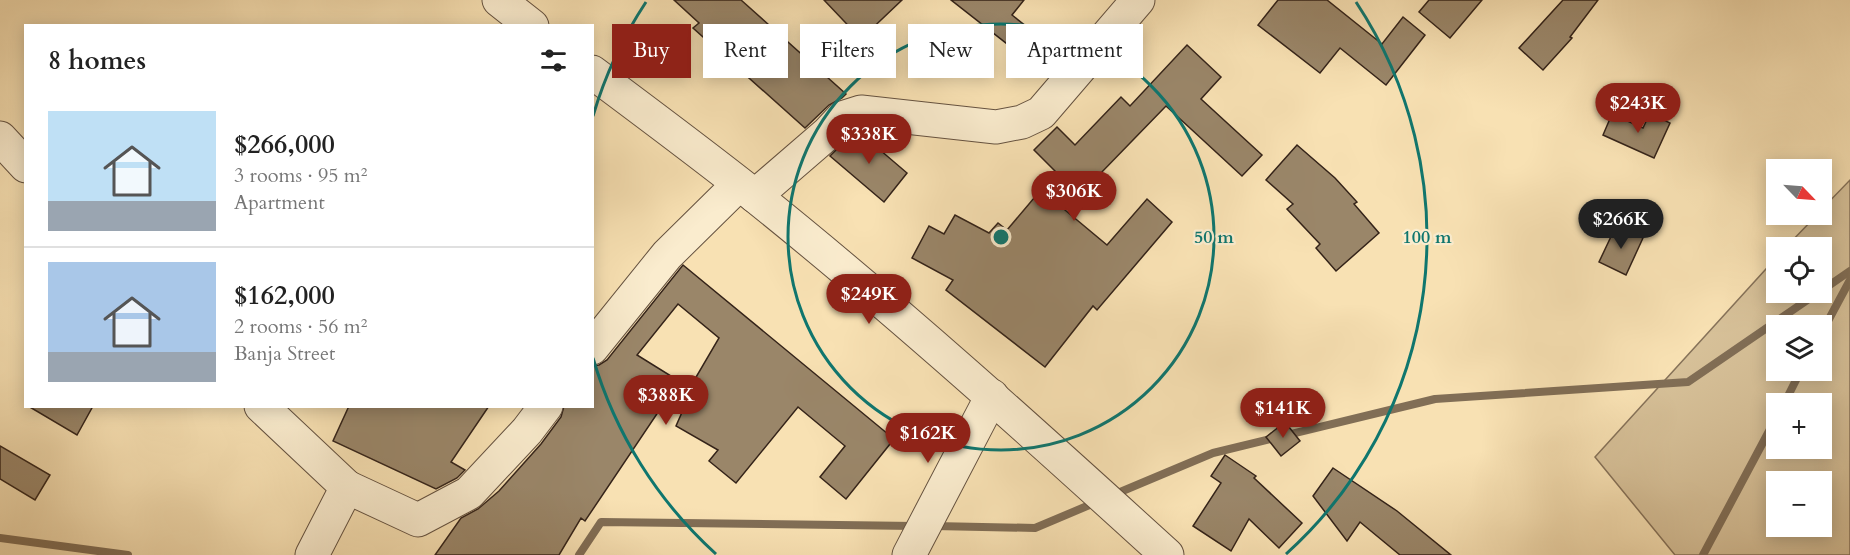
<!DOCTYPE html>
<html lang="en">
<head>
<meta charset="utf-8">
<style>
  :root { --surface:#fff; --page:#f2f2f2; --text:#222; --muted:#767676; --line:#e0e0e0; --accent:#8f2418 }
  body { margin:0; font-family:Cardo,serif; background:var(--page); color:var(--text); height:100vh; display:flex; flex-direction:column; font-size:22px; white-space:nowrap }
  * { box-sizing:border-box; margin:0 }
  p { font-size:20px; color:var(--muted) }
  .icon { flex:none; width:33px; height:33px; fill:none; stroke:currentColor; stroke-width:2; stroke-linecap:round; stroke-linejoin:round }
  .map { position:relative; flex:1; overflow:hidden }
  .details { position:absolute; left:24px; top:24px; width:570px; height:384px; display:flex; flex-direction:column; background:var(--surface); border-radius:0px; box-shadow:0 3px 15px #0003 }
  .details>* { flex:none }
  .top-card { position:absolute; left:612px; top:24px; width:570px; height:54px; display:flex; gap:12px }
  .needle { width:39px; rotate:115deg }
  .tools { position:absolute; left:1766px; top:159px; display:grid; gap:12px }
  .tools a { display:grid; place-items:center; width:66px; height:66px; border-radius:0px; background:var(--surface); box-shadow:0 3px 15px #0003; font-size:30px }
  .price { position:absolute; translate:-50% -51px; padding:0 14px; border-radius:21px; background:var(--accent); color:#fff; font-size:20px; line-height:39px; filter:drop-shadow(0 2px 3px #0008) }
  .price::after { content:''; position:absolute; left:50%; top:36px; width:18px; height:14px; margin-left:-9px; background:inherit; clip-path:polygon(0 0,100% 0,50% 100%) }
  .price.selected { background:#222; color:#fff }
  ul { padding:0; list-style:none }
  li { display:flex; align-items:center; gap:18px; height:150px; padding:0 24px }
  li+li { border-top:2px solid var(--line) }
  li span { display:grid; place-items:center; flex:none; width:168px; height:120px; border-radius:0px; color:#555 }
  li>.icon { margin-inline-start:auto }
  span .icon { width:72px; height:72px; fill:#fffc; stroke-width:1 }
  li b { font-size:26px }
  h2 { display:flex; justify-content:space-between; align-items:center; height:72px; padding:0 24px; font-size:26px }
  .pill { padding:0 21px; border-radius:0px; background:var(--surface); box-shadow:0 3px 15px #0003; font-size:21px; line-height:54px }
  .pill.selected { background:var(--accent); color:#fff }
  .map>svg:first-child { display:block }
</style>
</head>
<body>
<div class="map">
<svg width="1850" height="555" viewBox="0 0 1850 555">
  <rect width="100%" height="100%" fill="#f8e1b3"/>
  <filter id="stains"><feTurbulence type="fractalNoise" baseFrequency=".00333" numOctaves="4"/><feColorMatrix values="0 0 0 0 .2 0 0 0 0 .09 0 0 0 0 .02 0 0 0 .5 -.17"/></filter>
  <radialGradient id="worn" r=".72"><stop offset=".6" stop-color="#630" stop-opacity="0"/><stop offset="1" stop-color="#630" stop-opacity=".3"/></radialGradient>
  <path fill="#d7c199" stroke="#867259" stroke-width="1.5" fill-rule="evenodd" d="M 1850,180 L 1850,555 L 1675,555 L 1595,457 L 1776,258 L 1776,292 L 1821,292 L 1821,248 L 1786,247 L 1817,215 L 1821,214 L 1821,210 ZM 1776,326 L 1821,326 L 1821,370 L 1776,370 ZM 1776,404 L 1821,404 L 1821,448 L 1776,448 ZM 1776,482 L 1821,482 L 1821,526 L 1776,526 Z"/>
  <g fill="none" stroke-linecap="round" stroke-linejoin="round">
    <g stroke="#816e56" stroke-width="8">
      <path d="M 1821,291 L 1850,271"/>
      <path d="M 1821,334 L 1850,280"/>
      <path d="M 1784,404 L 1801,370"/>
      <path d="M 1113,495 L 1213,453 L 1435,399 L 1688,382 L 1819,292"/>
      <path d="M 934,526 L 1035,528 L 1099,501"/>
      <path d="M 0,538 L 128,555"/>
      <path d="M 579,555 L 601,522 L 915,526"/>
      <path d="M 1703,555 L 1776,418"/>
    </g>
  </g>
  <g fill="#9a8669" stroke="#342319" stroke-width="1.5">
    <path d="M 674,0 L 741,0 L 846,94 L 842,98 L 829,105 L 805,128 L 693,28 L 699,23 Z"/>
    <path d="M 824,0 L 902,0 L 861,39 Z"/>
    <path d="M 951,0 L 1024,0 L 1012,15 L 1041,38 L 1025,58 Z"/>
    <path d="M 1278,0 L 1327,0 L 1382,44 L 1403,17 L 1425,35 L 1386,85 L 1340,48 L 1320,73 L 1258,25 Z"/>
    <path d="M 1429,0 L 1482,0 L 1450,38 L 1419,12 Z"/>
    <path d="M 1563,0 L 1598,0 L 1570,37 L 1572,38 L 1543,70 L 1519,48 Z"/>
    <path d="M 1187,45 L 1221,77 L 1201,99 L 1262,155 L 1242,176 L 1166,106 L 1065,210 L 1107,245 L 1147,199 L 1172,222 L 1097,310 L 1093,306 L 1045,367 L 946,290 L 953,280 L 912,258 L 929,226 L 944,234 L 955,215 L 989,233 L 998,223 L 1007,230 L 1056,172 L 1034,150 L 1057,127 L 1075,145 L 1121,97 L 1130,106 Z"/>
    <path d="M 1650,113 L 1670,123 L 1654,158 L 1603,135 L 1612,114 L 1643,128 Z"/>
    <path d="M 859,132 L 907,173 L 884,202 L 830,156 L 852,134 Z"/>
    <path d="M 1297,145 L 1335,178 L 1357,202 L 1354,204 L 1379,233 L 1336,271 L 1316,248 L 1320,244 L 1287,209 L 1293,204 L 1266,180 Z"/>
    <path d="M 1616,226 L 1643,238 L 1626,275 L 1599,262 Z"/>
    <path d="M 683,265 L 894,439 L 846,499 L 820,477 L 845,446 L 798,407 L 736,483 L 709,461 L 718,450 L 676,426 L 694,385 L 692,384 L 719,338 L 678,304 L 637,355 L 679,381 L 585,521 L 581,518 L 559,555 L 435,555 L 461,518 L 478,509 L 499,491 L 541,444 L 561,417 L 564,406 L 592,406 L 592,366 L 599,365 L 607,360 Z"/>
    <path d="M 28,406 L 93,406 L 77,435 Z"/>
    <path d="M 349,406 L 489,406 L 451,462 L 465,470 L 457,478 L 436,489 L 333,441 Z"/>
    <path d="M 1285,422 L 1300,441 L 1281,456 L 1266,437 Z"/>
    <path d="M 0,446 L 50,475 L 35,500 L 0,479 Z"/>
    <path d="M 1225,455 L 1256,476 L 1254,478 L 1302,523 L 1279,548 L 1249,519 L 1231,551 L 1193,526 L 1221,483 L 1211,476 Z"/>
    <path d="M 1333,468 L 1397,511 L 1451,555 L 1400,555 L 1360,522 L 1347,541 L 1313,496 Z"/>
  </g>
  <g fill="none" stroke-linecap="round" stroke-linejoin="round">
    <g stroke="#655240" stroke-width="35">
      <g id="minor">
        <path d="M 499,0 L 532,26"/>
        <path d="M 592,72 C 647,113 702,154 755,196 C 897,310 1032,432 1167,555"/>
        <path d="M 0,138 L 26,166"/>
        <path d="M 755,196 L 828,133 L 842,118 L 861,112 L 996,127 L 1022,122 L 1041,113 L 1138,0"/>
        <path d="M 592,348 L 667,255 L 739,184"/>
        <path d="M 261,406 L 347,487 L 312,555"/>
        <path d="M 347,487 L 418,520 L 469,493 L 527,431 L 546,406"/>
        <path d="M 909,555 L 992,396"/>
      </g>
    </g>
    <use href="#minor" stroke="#faecce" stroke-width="33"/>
  </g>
  <g fill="none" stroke="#0f766e" stroke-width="3">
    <circle cx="1001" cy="237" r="213"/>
    <path d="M716 554A426 426 0 0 1 593 358M593 116A426 426 0 0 1 646 2M1356 2A426 426 0 0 1 1286 554"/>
  </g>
  <circle cx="1001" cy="237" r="9" fill="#0f766e" stroke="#faecce" stroke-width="3"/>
  <g font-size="18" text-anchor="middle" font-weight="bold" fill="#0f766e" stroke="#faecce" stroke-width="4.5" stroke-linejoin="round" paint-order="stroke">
    <text x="1214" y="243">50 m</text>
    <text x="1427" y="243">100 m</text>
  </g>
  <rect width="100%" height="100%" filter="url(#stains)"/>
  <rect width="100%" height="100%" fill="url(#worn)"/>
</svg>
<div class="tools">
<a><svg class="needle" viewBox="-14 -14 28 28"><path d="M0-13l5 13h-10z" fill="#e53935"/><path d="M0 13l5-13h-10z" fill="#767676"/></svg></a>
<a><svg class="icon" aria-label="locate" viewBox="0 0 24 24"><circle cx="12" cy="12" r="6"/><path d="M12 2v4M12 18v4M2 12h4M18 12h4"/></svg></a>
<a><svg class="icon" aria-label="layers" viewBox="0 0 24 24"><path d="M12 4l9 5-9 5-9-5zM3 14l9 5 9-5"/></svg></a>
<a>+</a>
<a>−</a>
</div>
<b class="price" style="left:1638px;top:134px">$243K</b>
<b class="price" style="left:869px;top:165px">$338K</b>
<b class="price" style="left:1074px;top:222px">$306K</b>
<b class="price selected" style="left:1621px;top:250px">$266K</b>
<b class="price" style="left:869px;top:325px">$249K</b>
<b class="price" style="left:666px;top:426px">$388K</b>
<b class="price" style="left:1283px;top:439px">$141K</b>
<b class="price" style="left:928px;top:464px">$162K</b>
<div class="top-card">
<a class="pill selected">Buy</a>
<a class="pill">Rent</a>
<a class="pill">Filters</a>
<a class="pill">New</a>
<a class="pill">Apartment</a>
</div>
<section class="details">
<h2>8 homes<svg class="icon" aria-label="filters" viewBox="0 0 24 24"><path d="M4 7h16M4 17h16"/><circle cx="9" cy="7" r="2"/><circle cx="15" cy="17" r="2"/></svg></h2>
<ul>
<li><span style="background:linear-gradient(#bfe0f5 75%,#9aa5b1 0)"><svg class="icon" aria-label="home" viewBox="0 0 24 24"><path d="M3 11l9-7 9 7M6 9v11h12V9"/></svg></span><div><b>$266,000</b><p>3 rooms · 95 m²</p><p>Apartment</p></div></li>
<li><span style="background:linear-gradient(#a9c7e8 75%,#9aa5b1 0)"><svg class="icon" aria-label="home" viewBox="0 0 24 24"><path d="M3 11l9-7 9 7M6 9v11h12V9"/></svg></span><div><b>$162,000</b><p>2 rooms · 56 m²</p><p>Banja Street</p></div></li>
</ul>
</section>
</div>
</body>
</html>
